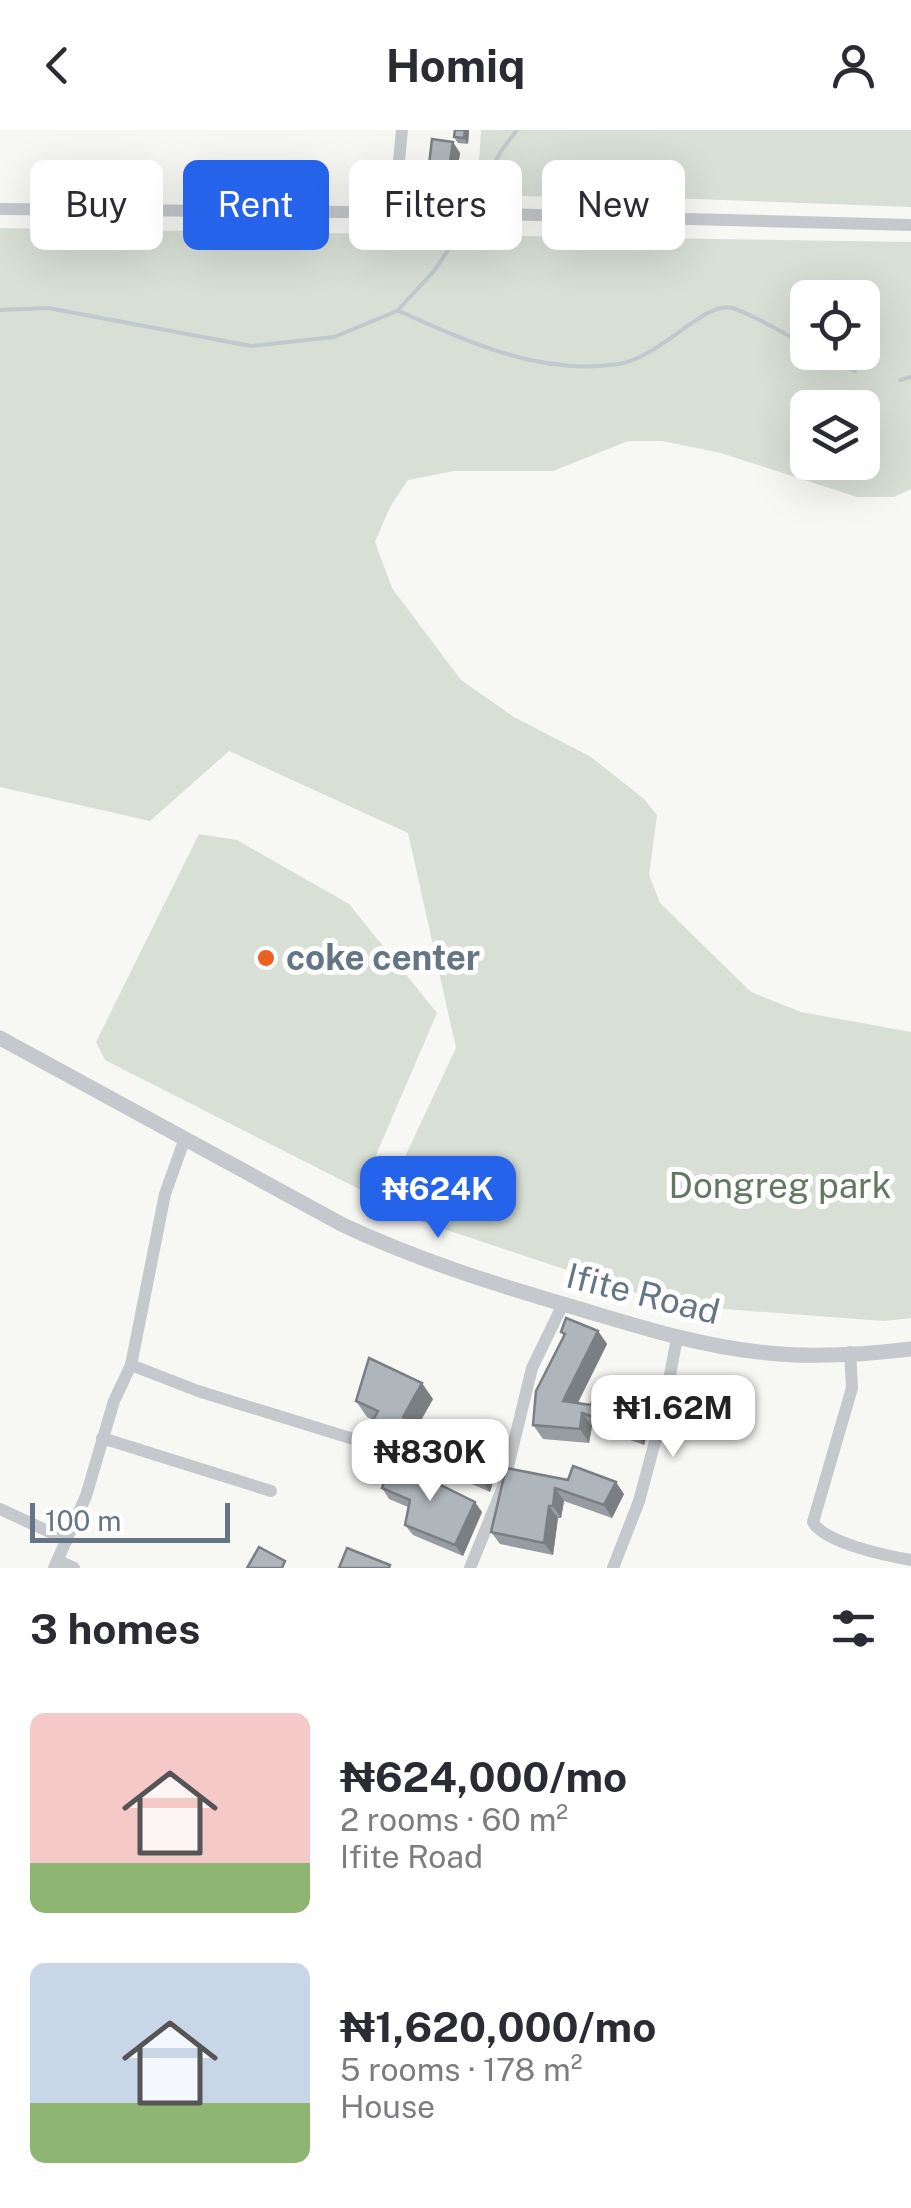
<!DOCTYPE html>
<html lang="en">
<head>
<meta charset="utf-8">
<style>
  :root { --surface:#fff; --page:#f2f2f3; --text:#2b2b33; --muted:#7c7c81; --accent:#2563eb }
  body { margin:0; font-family:"Public Sans",sans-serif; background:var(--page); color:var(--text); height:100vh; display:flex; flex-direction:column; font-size:38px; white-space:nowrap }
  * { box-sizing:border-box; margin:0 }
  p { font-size:32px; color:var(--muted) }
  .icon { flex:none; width:55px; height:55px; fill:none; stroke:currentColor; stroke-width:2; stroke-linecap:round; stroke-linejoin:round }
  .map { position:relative; height:1438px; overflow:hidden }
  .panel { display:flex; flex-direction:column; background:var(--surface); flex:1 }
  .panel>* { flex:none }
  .banner { position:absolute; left:30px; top:30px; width:852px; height:90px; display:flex; gap:20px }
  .fabs { position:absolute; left:790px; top:150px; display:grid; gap:20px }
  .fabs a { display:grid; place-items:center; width:90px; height:90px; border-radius:15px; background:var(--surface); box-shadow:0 10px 40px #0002; font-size:50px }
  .scale { position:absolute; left:30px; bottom:25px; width:200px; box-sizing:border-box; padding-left:10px; border:5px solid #657586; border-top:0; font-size:28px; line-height:35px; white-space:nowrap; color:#657586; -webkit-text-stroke:8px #fff; paint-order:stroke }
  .price { position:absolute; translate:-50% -85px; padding:0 22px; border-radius:20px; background:#fff; color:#222; font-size:32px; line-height:65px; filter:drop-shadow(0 2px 5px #0008) }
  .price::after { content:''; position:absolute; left:50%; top:60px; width:30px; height:22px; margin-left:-15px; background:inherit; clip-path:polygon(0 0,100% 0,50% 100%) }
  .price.selected { background:var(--accent); color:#fff }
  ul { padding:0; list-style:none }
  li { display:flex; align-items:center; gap:30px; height:250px; padding:0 30px }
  li span { display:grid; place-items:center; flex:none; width:280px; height:200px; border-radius:15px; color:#555 }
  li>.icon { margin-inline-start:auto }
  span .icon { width:120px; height:120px; fill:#fffc; stroke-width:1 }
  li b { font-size:42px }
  h2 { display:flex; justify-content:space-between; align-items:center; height:120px; padding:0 30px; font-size:42px }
  .pill { padding:0 35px; border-radius:15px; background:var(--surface); box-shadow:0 10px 40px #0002; font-size:35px; line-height:90px }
  .pill.selected { background:var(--accent); color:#fff }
  header { display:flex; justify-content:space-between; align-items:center; height:130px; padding:0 30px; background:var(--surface); font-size:45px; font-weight:700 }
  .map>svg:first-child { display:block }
</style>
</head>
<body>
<header><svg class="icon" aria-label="back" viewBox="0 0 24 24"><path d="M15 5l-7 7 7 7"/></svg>Homiq<svg class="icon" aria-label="person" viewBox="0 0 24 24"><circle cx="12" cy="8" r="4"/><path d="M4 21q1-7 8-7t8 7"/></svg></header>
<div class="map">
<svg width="911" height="1438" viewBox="0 0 911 1438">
  <rect width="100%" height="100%" fill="#f7f7f4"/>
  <g fill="#d8dfd5" fill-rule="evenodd">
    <path d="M 481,0 L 911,0 L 911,77 L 641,67 L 495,66 L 484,63 L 478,47 Z"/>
    <path d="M 0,98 L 911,112 L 911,359 L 894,367 L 857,367 L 721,323 L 662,311 L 628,311 L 553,341 L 454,341 L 408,350 L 390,377 L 375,412 L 392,458 L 461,550 L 514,587 L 591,627 L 644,669 L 657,685 L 649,745 L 660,773 L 751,862 L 801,882 L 911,902 L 911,1188 L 884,1191 L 672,1175 L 381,1078 L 456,918 L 408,703 L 229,621 L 150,691 L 0,657 ZM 808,168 L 862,168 L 862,222 L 808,222 ZM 808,278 L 862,278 L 862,332 L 808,332 Z"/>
    <path d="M 199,704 L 237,710 L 349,774 L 437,883 L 361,1060 L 105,930 L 96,912 Z"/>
  </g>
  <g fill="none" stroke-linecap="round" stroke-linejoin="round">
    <g stroke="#bfc9ce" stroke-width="4">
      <path d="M 475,69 L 501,21 L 517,0"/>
      <path d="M 0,180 L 48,178 L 251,216 L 334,207 L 397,181 L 434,141 L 460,102"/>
      <path d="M 399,181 C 468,212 541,246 619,234 C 659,228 706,170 732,178 C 758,186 783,204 808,216"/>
      <path d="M 820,222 L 855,241"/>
      <path d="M 900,250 L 911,247"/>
    </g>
    <g stroke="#c5c8cc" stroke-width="12">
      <path d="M 0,79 L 459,83 L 911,95"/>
      <path d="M 394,83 L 402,0"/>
      <path d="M 850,1222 L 852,1258 L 813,1392 C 824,1413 888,1426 911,1430"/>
      <path d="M 131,1235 L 198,1261 L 376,1316"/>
      <path d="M 102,1308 L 271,1361"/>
      <path d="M 0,1379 L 67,1410"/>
      <path d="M 59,1431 L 74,1438"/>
      <path d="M 54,1438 L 86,1366 L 114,1271 L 131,1235 L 165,1064 L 184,1011"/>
      <path d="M 470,1438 L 503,1357 L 532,1238 L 563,1174"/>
      <path d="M 613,1438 L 639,1371 L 663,1282 L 677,1208"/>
    </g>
    <path stroke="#c5c8cc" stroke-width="15" d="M 0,908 L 343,1095 C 418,1130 494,1154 573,1177 C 634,1195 695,1215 759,1222 C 808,1228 862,1225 911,1219"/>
  </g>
  <g fill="#969ca1">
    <path d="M 455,0 L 469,0 L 468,14 L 458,13 L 454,7 Z"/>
    <path d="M 460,23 L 456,49 L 436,46 L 429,35 Z"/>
    <path d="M 598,1201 L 607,1214 L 578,1273 L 640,1279 L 650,1293 L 644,1315 L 592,1296 L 589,1313 L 543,1309 L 533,1295 L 564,1206 L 561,1202 Z"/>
    <path d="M 433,1269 L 419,1294 L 486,1323 L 497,1339 L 490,1362 L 418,1330 L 414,1324 L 384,1306 L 373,1290 L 367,1287 L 356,1271 Z"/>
    <path d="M 506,1338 L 624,1364 L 612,1388 L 564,1371 L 561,1388 L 558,1388 L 553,1425 L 500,1414 L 491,1402 Z"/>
    <path d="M 382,1358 L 482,1382 L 463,1426 L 413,1405 L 405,1395 L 408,1377 L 389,1369 Z"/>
  </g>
  <g fill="#7a7f83">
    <path d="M 465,0 L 469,0 L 468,14 L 464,8 Z"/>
    <path d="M 453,12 L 460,23 L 456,49 L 449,38 Z"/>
    <path d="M 598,1201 L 607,1214 L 572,1284 L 563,1271 Z"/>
    <path d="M 422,1253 L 433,1269 L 414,1302 L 403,1287 Z"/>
    <path d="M 640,1279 L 650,1293 L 644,1315 L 634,1301 Z"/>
    <path d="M 582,1283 L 592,1296 L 589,1313 L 580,1299 Z"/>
    <path d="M 486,1323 L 497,1339 L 490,1362 L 479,1346 Z"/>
    <path d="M 616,1352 L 624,1364 L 612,1388 L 604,1375 Z"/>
    <path d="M 555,1358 L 564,1371 L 561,1388 L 553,1376 Z"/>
    <path d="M 475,1372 L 482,1382 L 463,1426 L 455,1415 Z"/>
    <path d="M 549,1376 L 558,1388 L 553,1425 L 544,1413 Z"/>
  </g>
  <g fill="#aeb5bb" stroke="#7a7f83" stroke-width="2.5">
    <path d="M 455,0 L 465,0 L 464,8 L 454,7 Z"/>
    <path d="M 432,9 L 453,12 L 449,38 L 429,35 Z"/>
    <path d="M 566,1188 L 598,1201 L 563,1271 L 591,1275 L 595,1263 L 640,1279 L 634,1301 L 582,1283 L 580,1299 L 533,1295 L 536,1261 L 565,1204 L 561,1202 Z"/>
    <path d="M 369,1228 L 422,1253 L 403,1287 L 486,1323 L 479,1346 L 408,1314 L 408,1311 L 373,1290 L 378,1281 L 356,1271 Z"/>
    <path d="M 392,1331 L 475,1372 L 455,1415 L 405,1395 L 410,1370 L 382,1358 Z"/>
    <path d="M 573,1336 L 616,1352 L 604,1375 L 555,1358 L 553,1376 L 549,1376 L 544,1413 L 491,1402 L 506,1338 L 568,1350 Z"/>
    <path d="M 259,1417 L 285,1431 L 282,1438 L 247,1438 Z"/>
    <path d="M 347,1418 L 390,1435 L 389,1438 L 339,1438 Z"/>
  </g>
  <circle fill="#ea6121" stroke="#fff" stroke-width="4" cx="266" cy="828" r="10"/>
  <g text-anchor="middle" stroke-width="10" stroke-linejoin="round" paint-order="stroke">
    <g font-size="35" font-weight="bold" fill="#657586" stroke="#fff" text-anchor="start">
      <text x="286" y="840">coke center</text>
    </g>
    <g font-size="35" fill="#637860" stroke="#fff">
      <text x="780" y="1068">Dongreg park</text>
    </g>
    <g font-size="35" fill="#657586" stroke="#fff">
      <text transform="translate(643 1164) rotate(14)" y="12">Ifite Road</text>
    </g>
  </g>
</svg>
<div class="fabs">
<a><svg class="icon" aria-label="locate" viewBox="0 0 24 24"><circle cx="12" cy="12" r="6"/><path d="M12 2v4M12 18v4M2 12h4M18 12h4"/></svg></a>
<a><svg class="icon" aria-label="layers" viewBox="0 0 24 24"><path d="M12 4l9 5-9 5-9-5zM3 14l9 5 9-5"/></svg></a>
</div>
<div class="scale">100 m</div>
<b class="price selected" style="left:438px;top:1111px">₦624K</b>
<b class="price" style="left:673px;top:1330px">₦1.62M</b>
<b class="price" style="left:430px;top:1374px">₦830K</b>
<div class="banner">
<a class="pill">Buy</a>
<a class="pill selected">Rent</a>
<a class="pill">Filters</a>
<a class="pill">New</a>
</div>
</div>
<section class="panel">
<h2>3 homes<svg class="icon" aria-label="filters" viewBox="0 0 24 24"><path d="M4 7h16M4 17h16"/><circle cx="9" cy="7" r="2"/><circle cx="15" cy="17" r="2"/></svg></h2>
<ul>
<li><span style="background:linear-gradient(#f6c9c9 75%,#8fb573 0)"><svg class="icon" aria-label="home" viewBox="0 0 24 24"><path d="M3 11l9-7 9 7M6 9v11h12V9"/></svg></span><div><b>₦624,000/mo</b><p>2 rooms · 60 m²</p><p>Ifite Road</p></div></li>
<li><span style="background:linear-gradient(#c9d6e8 70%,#8fb573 0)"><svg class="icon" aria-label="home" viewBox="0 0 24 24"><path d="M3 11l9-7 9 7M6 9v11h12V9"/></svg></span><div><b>₦1,620,000/mo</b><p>5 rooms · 178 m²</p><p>House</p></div></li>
</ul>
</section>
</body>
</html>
